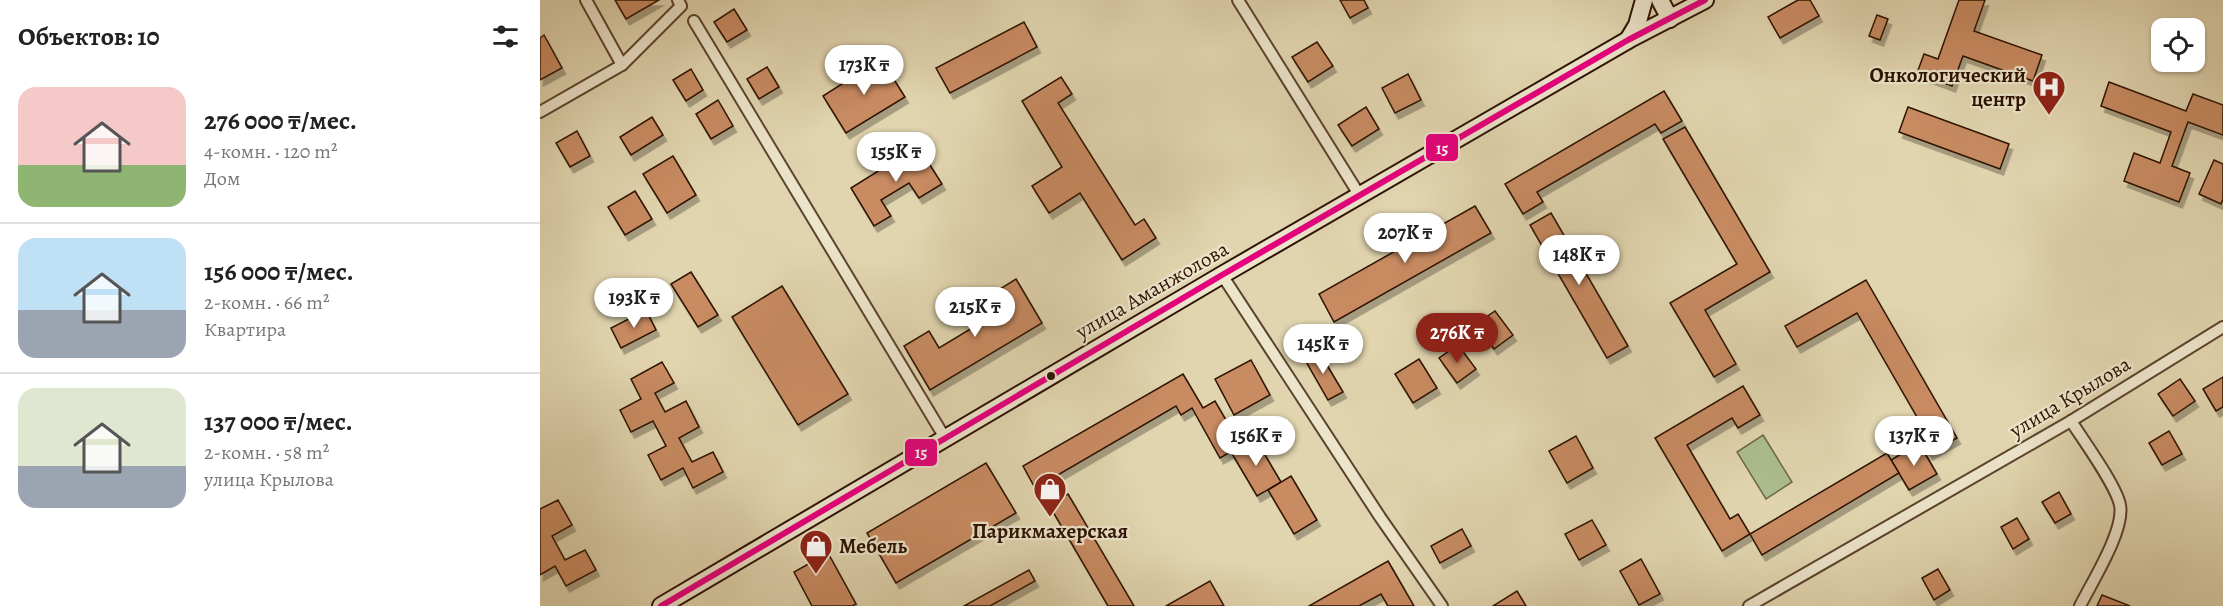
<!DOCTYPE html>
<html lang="ru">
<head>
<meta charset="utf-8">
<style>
  :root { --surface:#fff; --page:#f2f2f2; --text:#222; --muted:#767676; --line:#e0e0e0; --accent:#8f2418 }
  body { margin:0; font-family:Alegreya,serif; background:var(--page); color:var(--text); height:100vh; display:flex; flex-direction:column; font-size:22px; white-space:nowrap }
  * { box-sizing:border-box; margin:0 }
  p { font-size:20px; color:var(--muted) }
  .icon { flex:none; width:33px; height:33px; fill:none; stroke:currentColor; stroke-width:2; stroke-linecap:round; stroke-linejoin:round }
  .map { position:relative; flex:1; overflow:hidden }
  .panel { display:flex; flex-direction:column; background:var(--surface); width:540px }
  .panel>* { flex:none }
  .fabs { position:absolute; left:1611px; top:18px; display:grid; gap:12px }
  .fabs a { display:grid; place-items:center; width:54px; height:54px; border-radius:12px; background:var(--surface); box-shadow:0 2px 4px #0004; font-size:30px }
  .price { position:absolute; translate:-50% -51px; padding:0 14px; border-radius:21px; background:#fff; color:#222; font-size:20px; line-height:39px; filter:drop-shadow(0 2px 3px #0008) }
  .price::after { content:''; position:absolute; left:50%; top:36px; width:18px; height:14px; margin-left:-9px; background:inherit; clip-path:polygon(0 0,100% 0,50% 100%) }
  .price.on { background:var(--accent); color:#fff }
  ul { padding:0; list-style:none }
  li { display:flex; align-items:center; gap:18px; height:150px; padding:0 18px }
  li+li { border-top:2px solid var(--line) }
  li span { display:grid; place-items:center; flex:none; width:168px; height:120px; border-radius:18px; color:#555 }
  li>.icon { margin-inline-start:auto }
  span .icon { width:72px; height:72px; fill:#fffc; stroke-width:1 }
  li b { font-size:26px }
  h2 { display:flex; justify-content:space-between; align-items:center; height:72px; padding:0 18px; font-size:26px }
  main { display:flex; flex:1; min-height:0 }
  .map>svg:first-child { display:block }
</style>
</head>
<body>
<main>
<section class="panel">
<h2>Объектов: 10<svg class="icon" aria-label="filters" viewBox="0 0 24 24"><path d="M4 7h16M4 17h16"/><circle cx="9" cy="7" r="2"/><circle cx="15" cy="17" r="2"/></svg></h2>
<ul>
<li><span style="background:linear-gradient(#f6c9c9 65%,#8fb573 0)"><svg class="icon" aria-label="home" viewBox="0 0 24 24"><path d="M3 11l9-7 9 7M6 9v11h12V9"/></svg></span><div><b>276 000 ₸/мес.</b><p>4-комн. · 120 m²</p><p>Дом</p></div></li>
<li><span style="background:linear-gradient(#bfe0f5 60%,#9aa5b1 0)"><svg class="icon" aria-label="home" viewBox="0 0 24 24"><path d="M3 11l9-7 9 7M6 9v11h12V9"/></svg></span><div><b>156 000 ₸/мес.</b><p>2-комн. · 66 m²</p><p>Квартира</p></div></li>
<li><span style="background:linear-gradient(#dfe7d0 65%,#9aa5b1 0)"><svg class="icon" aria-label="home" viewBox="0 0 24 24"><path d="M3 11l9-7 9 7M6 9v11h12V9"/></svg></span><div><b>137 000 ₸/мес.</b><p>2-комн. · 58 m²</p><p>улица Крылова</p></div></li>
</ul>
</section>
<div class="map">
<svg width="1683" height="606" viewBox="0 0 1683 606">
  <defs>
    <filter id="shadow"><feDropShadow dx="3.5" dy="6" stdDeviation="0" flood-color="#0004"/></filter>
  </defs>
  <rect width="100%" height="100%" fill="#e1d5af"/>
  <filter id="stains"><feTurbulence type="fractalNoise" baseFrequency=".00333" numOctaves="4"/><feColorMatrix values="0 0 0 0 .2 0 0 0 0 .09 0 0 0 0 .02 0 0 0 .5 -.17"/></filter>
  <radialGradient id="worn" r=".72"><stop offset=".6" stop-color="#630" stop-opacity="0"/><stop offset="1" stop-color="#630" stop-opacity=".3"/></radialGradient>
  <path fill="#acbe90" stroke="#6c6848" stroke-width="1.5" d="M 1223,435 L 1252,482 L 1226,499 L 1197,452 Z"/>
  <g fill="#c88b62" stroke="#2d1200" stroke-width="1.5" filter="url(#shadow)">
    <path d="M 75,0 L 119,0 L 86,19 Z"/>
    <path d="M 800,0 L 824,0 L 828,8 L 810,18 Z"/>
    <path d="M 1258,0 L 1270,0 L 1279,16 L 1240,38 L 1228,17 Z"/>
    <path d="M 1419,0 L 1445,0 L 1434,31 L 1502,55 L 1493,81 L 1423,56 L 1412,86 L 1377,73 L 1384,54 L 1398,59 Z"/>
    <path d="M 194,9 L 207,30 L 187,42 L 174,22 Z"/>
    <path d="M 1337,15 L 1348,19 L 1340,40 L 1329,36 Z"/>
    <path d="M 484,22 L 497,47 L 410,93 L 396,68 Z"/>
    <path d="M 4,35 L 22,68 L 0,80 L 0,38 Z"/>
    <path d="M 777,42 L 793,66 L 768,82 L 752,57 Z"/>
    <path d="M 341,59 L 365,97 L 306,133 L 283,96 Z"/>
    <path d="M 227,67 L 239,87 L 219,99 L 207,79 Z"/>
    <path d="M 151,69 L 163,90 L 146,101 L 133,80 Z"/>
    <path d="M 868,74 L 881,100 L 855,113 L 842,88 Z"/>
    <path d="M 521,77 L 532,94 L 518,103 L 595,225 L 604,219 L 616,238 L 582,260 L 540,193 L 509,213 L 492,186 L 522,167 L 482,101 Z"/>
    <path d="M 1569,82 L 1646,111 L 1653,94 L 1683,105 L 1683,135 L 1648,122 L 1632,166 L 1650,173 L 1639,202 L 1584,181 L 1594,153 L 1620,163 L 1631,132 L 1561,106 Z"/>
    <path d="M 1124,91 L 1142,121 L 1121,133 L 1115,124 L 997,192 L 1003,202 L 983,214 L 965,184 Z"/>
    <path d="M 178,100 L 193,126 L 171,139 L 156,114 Z"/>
    <path d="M 826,107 L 839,129 L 812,146 L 798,125 Z"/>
    <path d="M 1368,107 L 1469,144 L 1460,169 L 1359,132 Z"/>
    <path d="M 112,117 L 123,135 L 91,155 L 80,137 Z"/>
    <path d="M 1145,127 L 1230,272 L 1165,310 L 1196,364 L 1174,377 L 1130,303 L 1197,264 L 1123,139 Z"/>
    <path d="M 37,131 L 50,156 L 30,167 L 16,143 Z"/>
    <path d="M 378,146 L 402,184 L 379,198 L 369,183 L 341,200 L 351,216 L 334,226 L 311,188 Z"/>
    <path d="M 133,156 L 156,195 L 127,213 L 103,174 Z"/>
    <path d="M 1674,160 L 1683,164 L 1683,199 L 1681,204 L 1659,194 Z"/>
    <path d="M 95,191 L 112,219 L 85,235 L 68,207 Z"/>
    <path d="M 935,206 L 951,233 L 794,322 L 779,294 Z"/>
    <path d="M 1011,213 L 1088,346 L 1067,358 L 990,225 Z"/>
    <path d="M 151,272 L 178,315 L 158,327 L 131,284 Z"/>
    <path d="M 476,279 L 502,323 L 390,390 L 364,346 L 389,331 L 399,348 L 462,310 L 452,294 Z"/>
    <path d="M 1326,280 L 1417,438 L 1389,454 L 1378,435 L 1385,431 L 1317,313 L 1257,347 L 1245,326 Z"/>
    <path d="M 242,286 L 308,394 L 258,425 L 192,317 Z"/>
    <path d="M 106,310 L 116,330 L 81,348 L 71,328 Z"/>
    <path d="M 955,311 L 973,335 L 954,349 L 936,324 Z"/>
    <path d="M 918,345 L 936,369 L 917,383 L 899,358 Z"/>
    <path d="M 778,350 L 803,392 L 788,400 L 764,358 Z"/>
    <path d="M 879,359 L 897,388 L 873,403 L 855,374 Z"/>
    <path d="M 711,360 L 730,395 L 694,415 L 675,379 Z"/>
    <path d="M 122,362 L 134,383 L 115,393 L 125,412 L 146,401 L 159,427 L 139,438 L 152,462 L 173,452 L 183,472 L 153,488 L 143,468 L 121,480 L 108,455 L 126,446 L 113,421 L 91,432 L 80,410 L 101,399 L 91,379 Z"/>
    <path d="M 643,374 L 663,408 L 675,401 L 701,446 L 680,458 L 652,408 L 641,415 L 636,406 L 516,476 L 521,485 L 500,497 L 483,466 Z"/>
    <path d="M 1683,377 L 1683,407 L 1676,411 L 1663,389 Z"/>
    <path d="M 1640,379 L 1655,401 L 1633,416 L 1618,394 Z"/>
    <path d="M 1203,386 L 1220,415 L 1198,428 L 1192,418 L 1147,445 L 1190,519 L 1198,514 L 1210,534 L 1182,551 L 1115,438 Z"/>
    <path d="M 1629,431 L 1642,454 L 1622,465 L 1609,443 Z"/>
    <path d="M 1036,436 L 1053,468 L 1027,483 L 1009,451 Z"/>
    <path d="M 715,438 L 741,482 L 717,496 L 691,452 Z"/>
    <path d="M 1379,443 L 1397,474 L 1369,490 L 1351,460 Z"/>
    <path d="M 1347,453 L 1359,473 L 1222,555 L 1210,534 Z"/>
    <path d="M 446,463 L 476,513 L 356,583 L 327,533 Z"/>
    <path d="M 751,476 L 777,520 L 754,534 L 728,490 Z"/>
    <path d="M 1519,492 L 1531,514 L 1515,523 L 1502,502 Z"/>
    <path d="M 528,494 L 594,606 L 568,606 L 509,505 Z"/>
    <path d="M 18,500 L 32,525 L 12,536 L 25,560 L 45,550 L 56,570 L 26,586 L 15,566 L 0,575 L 0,509 Z"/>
    <path d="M 1477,518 L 1489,539 L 1473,549 L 1461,527 Z"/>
    <path d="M 1052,520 L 1066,545 L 1039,560 L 1025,534 Z"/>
    <path d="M 922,529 L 931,546 L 900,563 L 891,546 Z"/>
    <path d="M 288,553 L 316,604 L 312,606 L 272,606 L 254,572 Z"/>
    <path d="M 1101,559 L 1120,594 L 1099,605 L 1080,571 Z"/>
    <path d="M 848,561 L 874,606 L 848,606 L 841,594 L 819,606 L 769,606 Z"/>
    <path d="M 1398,569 L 1410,590 L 1394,600 L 1382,578 Z"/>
    <path d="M 489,570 L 495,581 L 450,606 L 424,606 Z"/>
    <path d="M 670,581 L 684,606 L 626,606 Z"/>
    <path d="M 977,591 L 986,606 L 953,606 Z"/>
    <path d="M 1562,595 L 1590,606 L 1557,606 Z"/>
  </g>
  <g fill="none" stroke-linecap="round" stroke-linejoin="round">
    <g stroke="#5a432c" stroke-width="14">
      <g id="street">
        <path d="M 698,0 L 820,196"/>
        <path d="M 154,21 L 405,438"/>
        <path d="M 82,65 L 141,6 L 138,0"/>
        <path d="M 0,112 L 82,65 L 46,0"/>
        <path d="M 682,275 L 840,517 L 902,606"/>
        <path d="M 1531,421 C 1543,440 1576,485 1580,505 C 1585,530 1552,582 1540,606"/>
        <path d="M 1209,606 L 1531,421 L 1683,327"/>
      </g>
    </g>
    <g stroke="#2d1200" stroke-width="20">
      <g id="secondary">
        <path d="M 1120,0 L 1130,19"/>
        <path d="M 1088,40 L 1097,25 L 1104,0"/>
        <path d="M 121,606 L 682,275 L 1088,40 L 1165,0"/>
      </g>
    </g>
    <use href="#street" stroke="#ece4cb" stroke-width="10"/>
    <use href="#secondary" stroke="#ece4cb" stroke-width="16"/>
    <g stroke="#ece4cb" stroke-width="10">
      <path id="bus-1" d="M 121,606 L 682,275 L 1088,40 L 1165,0"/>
    </g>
    <use href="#bus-1" stroke="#e5007d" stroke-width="6"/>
  </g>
  <defs>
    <g id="hospital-pin" transform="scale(1.725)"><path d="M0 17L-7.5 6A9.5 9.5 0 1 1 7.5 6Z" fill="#8f2418" stroke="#ece4cb"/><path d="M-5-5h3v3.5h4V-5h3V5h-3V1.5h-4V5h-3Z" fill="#fff"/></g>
    <g id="shop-pin" transform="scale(1.725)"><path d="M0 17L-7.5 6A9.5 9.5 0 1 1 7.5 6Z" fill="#8f2418" stroke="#ece4cb"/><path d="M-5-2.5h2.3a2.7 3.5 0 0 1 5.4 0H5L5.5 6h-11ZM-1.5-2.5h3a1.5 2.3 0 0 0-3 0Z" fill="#fff"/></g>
  </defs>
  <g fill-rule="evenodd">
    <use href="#hospital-pin" x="1509" y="87"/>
    <use href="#shop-pin" x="510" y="489"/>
    <use href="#shop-pin" x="276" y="546"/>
  </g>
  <circle fill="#2d1200" stroke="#ece4cb" stroke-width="2" cx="511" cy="376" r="5"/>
  <g text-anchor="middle" stroke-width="4.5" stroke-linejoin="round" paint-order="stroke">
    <g font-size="21" font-weight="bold" fill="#2d1200" stroke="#ece4cb" text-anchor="end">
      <text x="1486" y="82">Онкологический<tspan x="1486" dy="24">центр</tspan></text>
      <text x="510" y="538" text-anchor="middle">Парикмахерская</text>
      <text x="299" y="553" text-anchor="start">Мебель</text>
    </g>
    <g font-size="21" fill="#2d1200" stroke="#ece4cb">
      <text transform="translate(612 290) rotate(-30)" y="7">улица Аманжолова</text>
      <text transform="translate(1530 397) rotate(-31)" y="7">улица Крылова</text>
    </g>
  </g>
  <g stroke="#ece4cb" stroke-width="2">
    <rect x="885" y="133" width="34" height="29" rx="6" fill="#e5007d"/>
    <rect x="364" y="438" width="34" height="29" rx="6" fill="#e5007d"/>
  </g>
  <g font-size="16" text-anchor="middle" font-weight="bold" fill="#fff">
    <text x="902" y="154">15</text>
    <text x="381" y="458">15</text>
  </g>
  <rect width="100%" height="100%" filter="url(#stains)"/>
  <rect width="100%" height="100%" fill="url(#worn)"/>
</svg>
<div class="fabs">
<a><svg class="icon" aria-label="locate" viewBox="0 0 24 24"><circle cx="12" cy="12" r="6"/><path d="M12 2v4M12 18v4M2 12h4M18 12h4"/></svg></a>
</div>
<b class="price" style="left:324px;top:96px">173K ₸</b>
<b class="price" style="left:356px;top:183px">155K ₸</b>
<b class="price" style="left:865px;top:264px">207K ₸</b>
<b class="price" style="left:1039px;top:286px">148K ₸</b>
<b class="price" style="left:94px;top:329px">193K ₸</b>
<b class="price" style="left:435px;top:338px">215K ₸</b>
<b class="price on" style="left:917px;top:364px">276K ₸</b>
<b class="price" style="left:783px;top:375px">145K ₸</b>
<b class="price" style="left:716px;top:467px">156K ₸</b>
<b class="price" style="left:1374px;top:467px">137K ₸</b>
</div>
</main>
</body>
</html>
